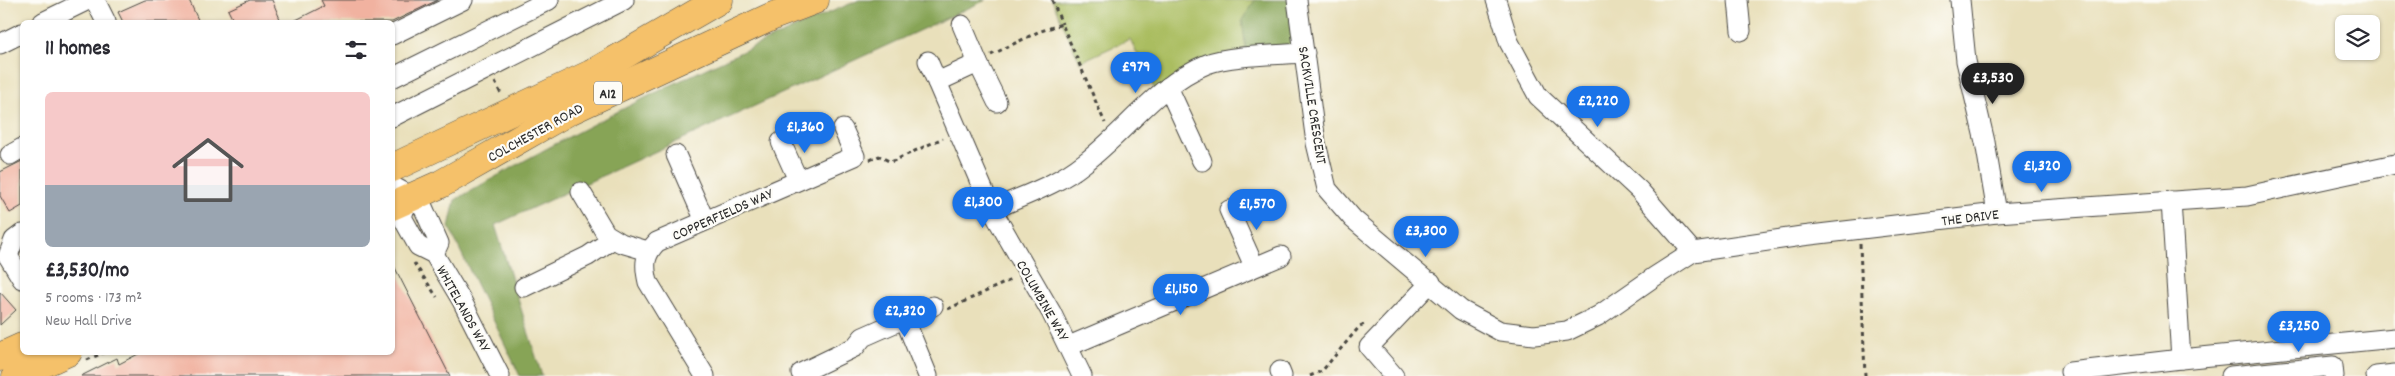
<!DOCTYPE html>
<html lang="en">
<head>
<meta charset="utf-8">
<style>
  :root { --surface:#fff; --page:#f7f7f7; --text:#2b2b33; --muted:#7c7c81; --line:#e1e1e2; --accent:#1a73e8 }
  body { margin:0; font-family:Dekko,sans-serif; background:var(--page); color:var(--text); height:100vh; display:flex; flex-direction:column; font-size:19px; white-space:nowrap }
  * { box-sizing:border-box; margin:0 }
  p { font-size:16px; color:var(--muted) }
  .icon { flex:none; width:28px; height:28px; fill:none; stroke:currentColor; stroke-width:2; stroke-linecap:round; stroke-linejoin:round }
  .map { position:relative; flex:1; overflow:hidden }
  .side { position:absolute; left:20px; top:20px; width:375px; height:335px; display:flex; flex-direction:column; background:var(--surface); border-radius:8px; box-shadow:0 1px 4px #0004 }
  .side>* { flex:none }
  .tools { position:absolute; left:2335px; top:15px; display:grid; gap:10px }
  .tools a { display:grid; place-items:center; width:45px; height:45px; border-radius:8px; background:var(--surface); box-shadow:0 1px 4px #0004; font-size:25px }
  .price { position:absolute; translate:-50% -42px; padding:0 11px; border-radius:18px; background:var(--accent); color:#fff; font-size:16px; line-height:32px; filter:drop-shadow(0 1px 2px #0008) }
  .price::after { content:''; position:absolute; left:50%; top:30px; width:15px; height:11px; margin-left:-8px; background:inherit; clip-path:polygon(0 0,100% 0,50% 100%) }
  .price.selected { background:#222; color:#fff }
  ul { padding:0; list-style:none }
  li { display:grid; align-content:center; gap:10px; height:265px; padding:0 25px }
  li+li { border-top:1px solid var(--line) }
  li span { display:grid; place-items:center; height:155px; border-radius:8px; color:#555 }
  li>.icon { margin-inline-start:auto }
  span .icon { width:90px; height:90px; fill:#fffc; stroke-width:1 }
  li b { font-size:21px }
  h2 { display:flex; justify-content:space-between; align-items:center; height:60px; padding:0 25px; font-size:21px }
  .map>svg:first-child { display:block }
</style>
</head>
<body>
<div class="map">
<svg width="2395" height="376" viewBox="0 0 2395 376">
  <rect width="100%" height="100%" fill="#fdfcf7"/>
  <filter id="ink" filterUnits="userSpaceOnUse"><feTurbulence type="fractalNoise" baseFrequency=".02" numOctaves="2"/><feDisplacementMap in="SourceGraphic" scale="10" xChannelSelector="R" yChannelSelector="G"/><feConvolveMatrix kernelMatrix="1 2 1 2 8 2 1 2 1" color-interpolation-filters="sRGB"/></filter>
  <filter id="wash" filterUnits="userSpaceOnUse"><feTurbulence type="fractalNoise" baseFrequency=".0096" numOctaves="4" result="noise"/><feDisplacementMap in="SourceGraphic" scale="20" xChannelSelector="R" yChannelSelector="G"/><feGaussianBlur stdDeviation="1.12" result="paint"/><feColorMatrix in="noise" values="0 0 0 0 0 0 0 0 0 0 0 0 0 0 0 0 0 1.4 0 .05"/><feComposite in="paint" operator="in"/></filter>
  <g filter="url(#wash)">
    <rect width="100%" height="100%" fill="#e9e0bb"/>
    <path fill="#aabd61" stroke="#6a7446" d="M 1052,0 L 1255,0 L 1247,57 L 1208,63 L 1158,96 L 1130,39 L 1080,62 Z"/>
    <g fill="#87a457" stroke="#596841">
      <path d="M 859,0 L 986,0 L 495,225 L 542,376 L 520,376 L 449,227 L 455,200 C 585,124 720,59 859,0 Z"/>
      <path d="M 1255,0 L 1297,0 L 1305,53 L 1247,57 L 1242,20 Z"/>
    </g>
    <g id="blocks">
      <g fill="#f1b2a0">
        <path d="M 145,0 L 189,0 L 199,22 L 123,22 L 118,12 Z"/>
        <path d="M 250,0 L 272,0 L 280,19 L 271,22 L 234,22 L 228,10 Z"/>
        <path d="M 321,0 L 438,0 L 392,22 L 292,22 L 324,6 Z"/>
        <path d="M 22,161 L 22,206 L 10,213 L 0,196 L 0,172 Z"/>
        <path d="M 392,262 L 450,376 L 81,376 L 117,358 L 119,364 L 142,352 L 392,352 Z"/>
        <path d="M 0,292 L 16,310 L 0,325 Z"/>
      </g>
    </g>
  </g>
  <g filter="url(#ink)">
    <use href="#blocks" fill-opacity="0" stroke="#484641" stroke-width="1"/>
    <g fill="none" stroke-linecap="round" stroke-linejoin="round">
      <g stroke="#484641" stroke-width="21">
        <g id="minor">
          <path d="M 95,0 L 106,22"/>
          <path d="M 1297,0 L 1316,143 L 1327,189 L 1353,219 L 1461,310 L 1500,331 L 1534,335 L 1567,331 L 1598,316 L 1654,277 L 1693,252 L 1802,236 L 1997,213 L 2247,196 L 2395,164"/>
          <path d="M 1496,0 L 1509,42 L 1538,96 L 1639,190 L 1693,252"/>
          <path d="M 1738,0 L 1741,31"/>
          <path d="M 1960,0 L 1966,61 L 1985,142 L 1997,213"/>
          <path d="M 43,22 L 88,0"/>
          <path d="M 392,35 L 463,0"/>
          <path d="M 0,44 L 22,33"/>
          <path d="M 928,61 L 992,210 L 1051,312 L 1082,376"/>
          <path d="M 978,63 L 997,102"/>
          <path d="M 392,78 L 549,0"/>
          <path d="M 937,82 L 978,63 L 962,25"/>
          <path d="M 1168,87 L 1202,161"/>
          <path d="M 392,117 L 624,0"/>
          <path d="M 781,142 L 798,180"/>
          <path d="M 10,155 L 22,148"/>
          <path d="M 676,155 L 705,221"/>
          <path d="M 392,189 L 396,188 L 409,195 L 402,217 L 418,246 L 434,254 L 462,301 L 500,376"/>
          <path d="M 581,192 L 606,234 L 621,243 L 648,251"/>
          <path d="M 409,199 L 423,207 L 439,243 L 434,254"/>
          <path d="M 2171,201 L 2181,359 L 2395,338"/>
          <path d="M 992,210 C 1022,196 1057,185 1083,164 C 1125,133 1157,84 1207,64 C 1229,55 1279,55 1305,53"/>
          <path d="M 1229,210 L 1254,266"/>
          <path d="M 8,256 L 22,279"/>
          <path d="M 8,256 L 14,240 L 22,234"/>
          <path d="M 524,287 L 588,256 L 613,239"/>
          <path d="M 905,320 L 928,376"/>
          <path d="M 1069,346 L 1281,256"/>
          <path d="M 1280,371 L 1282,376"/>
          <path d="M 2070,372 L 2181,359"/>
          <path d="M 801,373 L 855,347 L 863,337 L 933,306"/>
          <path d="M 705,376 L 648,282 C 644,265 644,255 657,242 L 855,156 L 843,129"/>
          <path d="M 1394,376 L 1369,347 L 1431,282"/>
          <path d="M 2231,376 L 2333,366 L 2334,376"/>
          <path d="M 2376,376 L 2395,374"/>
        </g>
      </g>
      <g stroke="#484641" stroke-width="29">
        <g id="highway">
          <path d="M 392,168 L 591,74 L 719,0"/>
          <path d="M 392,206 L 441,184 L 569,111 L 773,16 L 815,0"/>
          <path d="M 0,357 L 22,347"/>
          <path d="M 16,376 L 68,352"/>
        </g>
      </g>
      <g stroke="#484641" stroke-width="3" stroke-dasharray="4 4" stroke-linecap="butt">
        <path d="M 1052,0 L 1062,24"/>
        <path d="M 991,55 L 1038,32 L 1062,24 L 1105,123"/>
        <path d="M 495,82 L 501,94"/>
        <path d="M 870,160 L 879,156 L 891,162 L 943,138"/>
        <path d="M 1860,244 L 1865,376"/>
        <path d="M 414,263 L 437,297"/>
        <path d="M 948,309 L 1013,279"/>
        <path d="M 87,360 L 105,352"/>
        <path d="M 1310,376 L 1322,371 L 1360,326 L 1367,323"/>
      </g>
      <use href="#minor" stroke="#fff" stroke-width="19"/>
      <use href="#highway" stroke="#f5c16b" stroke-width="28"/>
    </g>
  </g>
  <g text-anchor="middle" stroke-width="4.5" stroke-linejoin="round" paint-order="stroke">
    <rect fill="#fdfcf7" stroke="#6a6a68" stroke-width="1" x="594" y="81.5" width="28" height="23" rx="4"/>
    <g font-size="14" font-weight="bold" fill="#2b2b2b">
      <text x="608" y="98">A12</text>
    </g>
    <g font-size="15" fill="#2b2b2b" stroke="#fdfcf7">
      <text transform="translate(1313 105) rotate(81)" y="5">SACKVILLE CRESCENT</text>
      <text transform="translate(535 132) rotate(-29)" y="5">COLCHESTER ROAD</text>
      <text transform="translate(722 214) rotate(-24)" y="5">COPPERFIELDS WAY</text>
      <text transform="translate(1970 217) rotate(-7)" y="5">THE DRIVE</text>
      <text transform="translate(1043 300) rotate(60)" y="5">COLUMBINE WAY</text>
      <text transform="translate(464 308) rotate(61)" y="5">WHITELANDS WAY</text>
    </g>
  </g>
</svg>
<div class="tools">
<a><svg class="icon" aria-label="layers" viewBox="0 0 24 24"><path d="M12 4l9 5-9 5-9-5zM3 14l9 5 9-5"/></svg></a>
</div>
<b class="price" style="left:1136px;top:94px">£979</b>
<b class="price selected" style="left:1993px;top:105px">£3,530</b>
<b class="price" style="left:1598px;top:128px">£2,220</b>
<b class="price" style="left:805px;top:154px">£1,360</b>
<b class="price" style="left:2042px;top:193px">£1,320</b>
<b class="price" style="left:983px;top:229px">£1,300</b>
<b class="price" style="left:1257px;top:231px">£1,570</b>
<b class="price" style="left:1426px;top:258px">£3,300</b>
<b class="price" style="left:1181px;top:316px">£1,150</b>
<b class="price" style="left:905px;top:338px">£2,320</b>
<b class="price" style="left:2299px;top:353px">£3,250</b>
<section class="side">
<h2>11 homes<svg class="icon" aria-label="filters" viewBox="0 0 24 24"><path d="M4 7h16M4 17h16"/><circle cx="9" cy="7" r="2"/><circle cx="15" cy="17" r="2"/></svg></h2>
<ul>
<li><span style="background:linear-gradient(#f6c9c9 60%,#9aa5b1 0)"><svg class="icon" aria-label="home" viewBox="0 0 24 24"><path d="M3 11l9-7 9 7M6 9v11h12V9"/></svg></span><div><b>£3,530/mo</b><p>5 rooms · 173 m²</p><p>New Hall Drive</p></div></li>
</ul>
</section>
</div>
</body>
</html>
